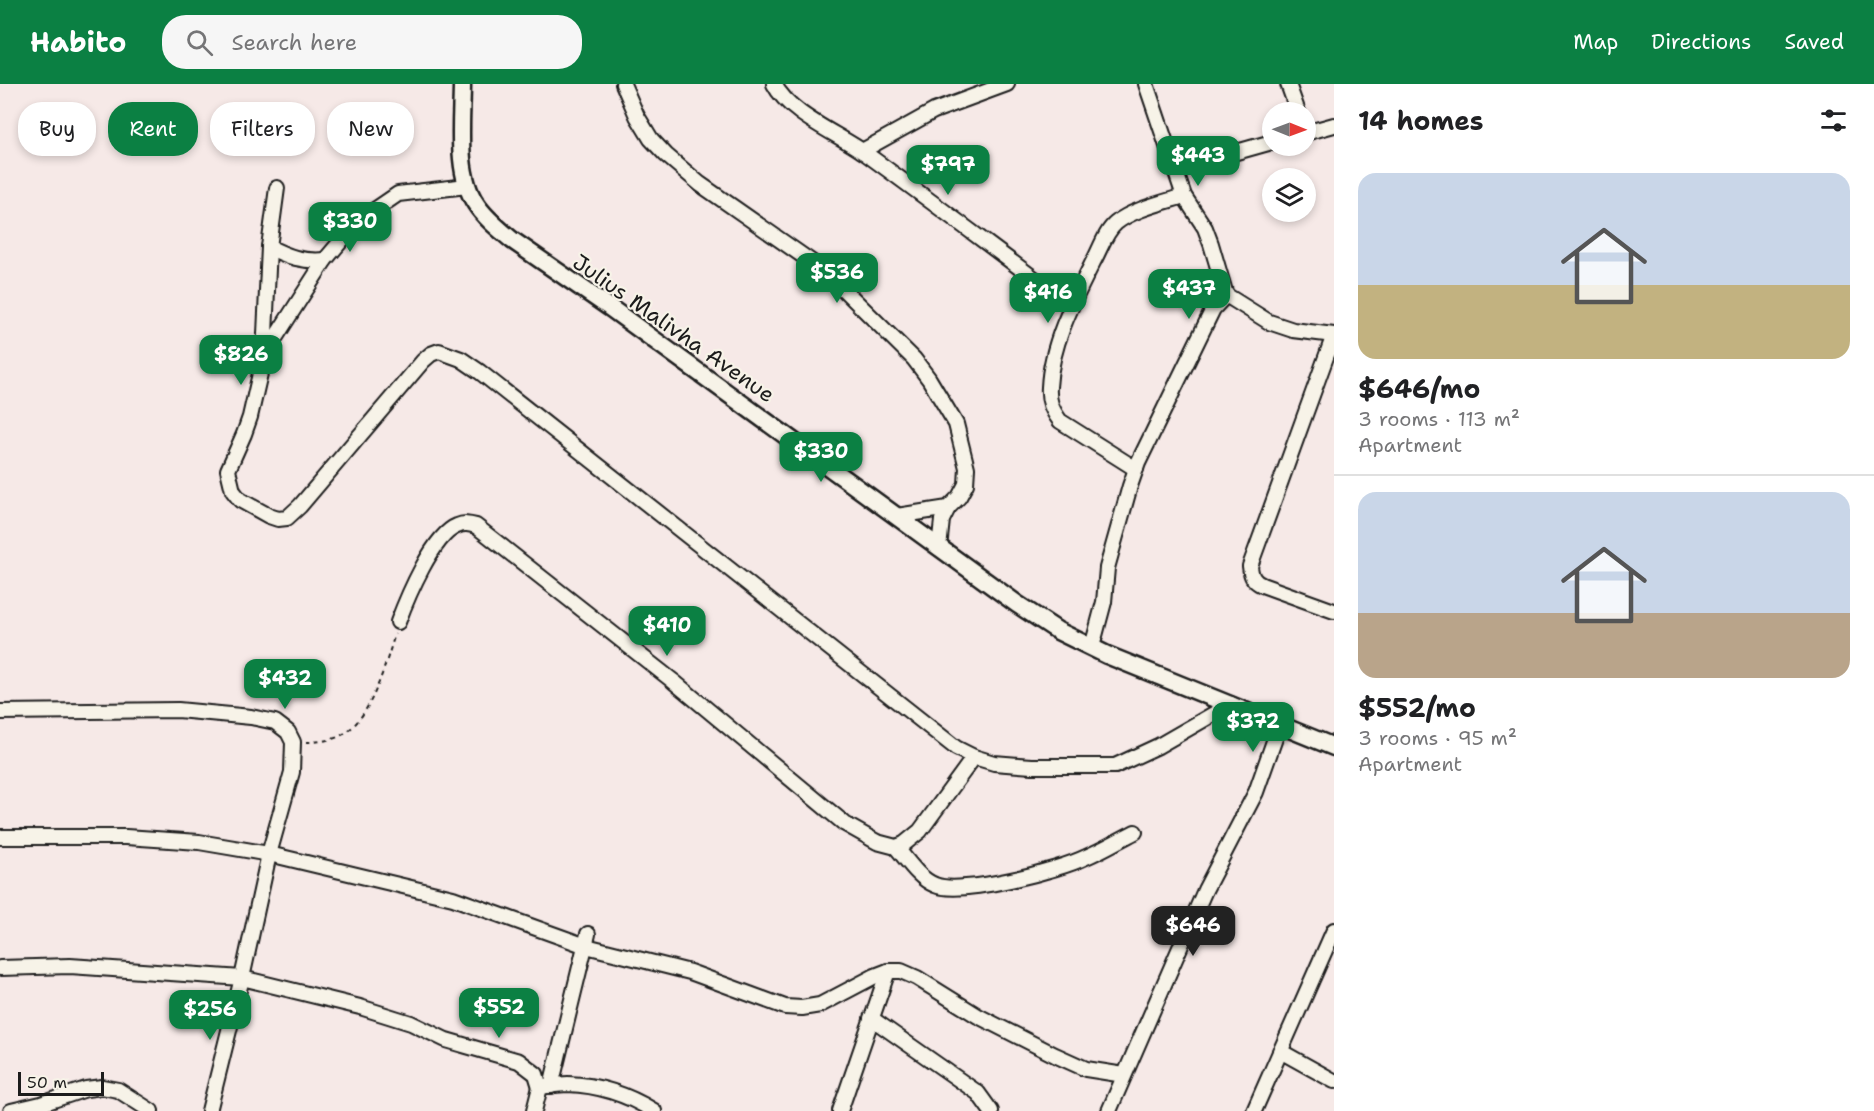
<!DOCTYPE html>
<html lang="en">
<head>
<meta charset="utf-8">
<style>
  :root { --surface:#fff; --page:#f6f6f6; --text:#202124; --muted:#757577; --line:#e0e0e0; --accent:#0b8043 }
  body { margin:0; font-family:"Shantell Sans",sans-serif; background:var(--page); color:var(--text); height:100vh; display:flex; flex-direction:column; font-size:22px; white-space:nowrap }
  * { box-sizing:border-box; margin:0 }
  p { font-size:20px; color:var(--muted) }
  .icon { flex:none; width:33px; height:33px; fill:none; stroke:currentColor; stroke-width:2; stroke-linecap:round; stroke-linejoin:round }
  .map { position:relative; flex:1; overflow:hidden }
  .drawer { display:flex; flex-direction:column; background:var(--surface); width:540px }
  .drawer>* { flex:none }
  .top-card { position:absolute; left:18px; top:18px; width:570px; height:54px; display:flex; gap:12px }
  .needle { width:39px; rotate:91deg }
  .buttons { position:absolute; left:1262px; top:18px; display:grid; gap:12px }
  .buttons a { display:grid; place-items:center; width:54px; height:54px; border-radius:50%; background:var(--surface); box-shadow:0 3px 9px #0003; font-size:30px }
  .scale { position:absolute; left:18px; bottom:15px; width:86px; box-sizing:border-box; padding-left:6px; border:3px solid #1c1c1c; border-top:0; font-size:16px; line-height:21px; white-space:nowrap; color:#1c1c1c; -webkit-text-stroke:4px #f7f3e8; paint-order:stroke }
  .price { position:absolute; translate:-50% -51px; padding:0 14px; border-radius:12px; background:var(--accent); color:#fff; font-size:20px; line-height:39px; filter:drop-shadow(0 2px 3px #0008) }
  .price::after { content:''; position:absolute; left:50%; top:36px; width:18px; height:14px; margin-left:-9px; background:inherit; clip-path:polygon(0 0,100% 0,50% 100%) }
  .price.active { background:#222; color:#fff }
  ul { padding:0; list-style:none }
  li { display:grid; align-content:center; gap:12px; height:318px; padding:0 24px }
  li+li { border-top:2px solid var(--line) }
  li span { display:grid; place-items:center; height:186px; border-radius:18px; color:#555 }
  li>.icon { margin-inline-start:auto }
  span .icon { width:108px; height:108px; fill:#fffc; stroke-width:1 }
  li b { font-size:26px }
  h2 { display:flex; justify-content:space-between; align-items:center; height:72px; padding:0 24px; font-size:26px }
  .chip { padding:0 21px; border-radius:24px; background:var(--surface); box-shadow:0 3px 9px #0003; font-size:21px; line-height:54px }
  .chip.active { background:var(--accent); color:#fff }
  header { display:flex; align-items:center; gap:36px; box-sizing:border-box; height:84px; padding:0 30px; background:var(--accent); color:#fff }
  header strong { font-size:28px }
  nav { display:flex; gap:33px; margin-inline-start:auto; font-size:21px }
  .search { width:420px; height:54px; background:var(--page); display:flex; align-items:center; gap:15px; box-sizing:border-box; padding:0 21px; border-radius:24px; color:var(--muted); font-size:22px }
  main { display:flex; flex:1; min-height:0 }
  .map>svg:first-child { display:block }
</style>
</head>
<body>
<header>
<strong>Habito</strong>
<div class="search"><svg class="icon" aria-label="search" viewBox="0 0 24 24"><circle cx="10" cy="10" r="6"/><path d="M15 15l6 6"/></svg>Search here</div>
<nav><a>Map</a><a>Directions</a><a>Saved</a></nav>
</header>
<main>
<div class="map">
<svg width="1334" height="1027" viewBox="0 0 1334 1027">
  <rect width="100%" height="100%" fill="#f6e9e7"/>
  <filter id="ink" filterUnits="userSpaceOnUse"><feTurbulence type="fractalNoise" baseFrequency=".0167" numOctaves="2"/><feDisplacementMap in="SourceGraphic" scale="12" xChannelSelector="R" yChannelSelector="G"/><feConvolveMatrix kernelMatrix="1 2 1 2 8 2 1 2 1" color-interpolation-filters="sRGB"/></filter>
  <g filter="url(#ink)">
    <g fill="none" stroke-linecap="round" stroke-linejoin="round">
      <g stroke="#1c1c1c" stroke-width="18">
        <g id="minor">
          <path d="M 623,0 L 637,32 L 651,55 L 666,71 L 700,100 L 826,188 L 914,275 L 929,295 L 956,340 L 967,384 L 966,400 L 959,413 L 948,424 L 897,432"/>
          <path d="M 774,0 C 790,31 837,49 865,69 C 934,119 1002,171 1071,222"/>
          <path d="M 1146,0 L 1184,112 L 1205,144 L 1211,160 L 1226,211"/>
          <path d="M 1288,0 L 1298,28"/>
          <path d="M 1305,49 L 1334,41"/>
          <path d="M 862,67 L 934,27 L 1007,0"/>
          <path d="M 1176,85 L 1272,58"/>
          <path d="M 277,104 L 269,163 L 264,272 L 250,333 L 244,350 L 228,386 L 233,407 L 240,416 L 269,432 L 278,435 L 287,434 L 300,422 L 423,277 L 431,270 L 439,267 L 461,275 L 480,288 L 956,664 L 974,673 L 994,679 L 1032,682 L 1115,682 L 1158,662 L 1231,620"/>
          <path d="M 269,163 C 288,173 303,178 325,176"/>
          <path d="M 1334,251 L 1250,482 C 1251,492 1253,497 1262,501 L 1334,527"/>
          <path d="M 265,270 L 325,176 L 357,138 L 398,110 L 467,102"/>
          <path d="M 1136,385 L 1060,337 C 1052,326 1048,317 1049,303 C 1051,260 1074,216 1093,178 C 1100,166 1105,148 1116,139 C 1131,126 1165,118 1184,112"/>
          <path d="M 939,464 L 942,436 L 948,424"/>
          <path d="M 398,538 C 407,514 433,451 457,442 C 464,439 469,440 476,442 L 673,597 L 845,740 L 877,758 L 896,763 L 904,760 L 920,747 L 974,673"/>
          <path d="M 1092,563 L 1104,518 L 1107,484 L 1130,402 L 1138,379 L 1213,225 L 1226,211 L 1269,238 L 1293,246 L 1334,251"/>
          <path d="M 0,628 L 178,626 L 251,633 L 275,638 L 288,648 L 293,658 L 292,688 L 269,770 L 242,894 L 209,1027"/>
          <path d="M 0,753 L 126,753 L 199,758 L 269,770 L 453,814 L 586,862 L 690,888 L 785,923 L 802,924 L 820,921 L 875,892 L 888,887 L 901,887 L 917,894 L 978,932 L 1055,971 L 1086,985 L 1124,991"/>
          <path d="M 896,763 C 907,776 919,795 935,801 C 961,812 1060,786 1086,773 C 1103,766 1119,756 1135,748"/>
          <path d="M 0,884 L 70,882 L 242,894 L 360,923 L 411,939 L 446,956 L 519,977 L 536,990 L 540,1003 C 549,1002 559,1000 568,1000 C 598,1001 628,1011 654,1027"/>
          <path d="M 871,934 L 978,1009 L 991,1027"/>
          <path d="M 1280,967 L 1334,997"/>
          <path d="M 551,1002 L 588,850"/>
          <path d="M 11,1027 L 41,1020 L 86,1005 L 102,1003 L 118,1006 L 151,1027"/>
          <path d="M 534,1027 L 540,1003"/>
          <path d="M 840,1027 L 888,887"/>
          <path d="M 1109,1027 L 1205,806 L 1256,708 L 1280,640"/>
          <path d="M 1254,1027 L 1334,846"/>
        </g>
      </g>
      <g stroke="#1c1c1c" stroke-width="21">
        <path id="tertiary" d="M 462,0 C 462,36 455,89 476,120 C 485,134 499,145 512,156 L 609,223 L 1017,520 L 1058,547 L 1107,571 L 1334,663"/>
      </g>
      <path stroke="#1c1c1c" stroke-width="2" stroke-dasharray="4.5 4.5" stroke-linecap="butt" d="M 306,658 C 316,658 328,657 338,653 C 371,638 385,581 395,550"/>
      <use href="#minor" stroke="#f7f3e8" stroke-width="14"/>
      <use href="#tertiary" stroke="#f7f3e8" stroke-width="16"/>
    </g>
  </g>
  <g text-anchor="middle" stroke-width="4.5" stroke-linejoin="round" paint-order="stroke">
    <g font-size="22" fill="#1c1c1c" stroke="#f7f3e8">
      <text transform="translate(674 244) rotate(35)" y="8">Julius Malivha Avenue</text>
    </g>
  </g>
</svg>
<div class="buttons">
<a><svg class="needle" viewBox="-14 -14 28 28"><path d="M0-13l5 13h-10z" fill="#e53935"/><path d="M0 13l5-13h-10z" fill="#757577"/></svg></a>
<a><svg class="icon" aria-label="layers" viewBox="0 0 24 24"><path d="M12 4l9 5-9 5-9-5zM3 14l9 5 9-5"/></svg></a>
</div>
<div class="scale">50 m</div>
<b class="price" style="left:1198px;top:103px">$443</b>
<b class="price" style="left:948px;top:112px">$797</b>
<b class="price" style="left:350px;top:169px">$330</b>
<b class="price" style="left:837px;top:220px">$536</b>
<b class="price" style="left:1189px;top:236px">$437</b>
<b class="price" style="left:1048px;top:240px">$416</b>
<b class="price" style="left:241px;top:302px">$826</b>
<b class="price" style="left:821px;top:399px">$330</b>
<b class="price" style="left:667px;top:573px">$410</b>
<b class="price" style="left:285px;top:626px">$432</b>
<b class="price" style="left:1253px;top:669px">$372</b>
<b class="price active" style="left:1193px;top:873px">$646</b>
<b class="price" style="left:499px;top:955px">$552</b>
<b class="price" style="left:210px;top:957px">$256</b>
<div class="top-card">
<a class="chip">Buy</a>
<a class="chip active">Rent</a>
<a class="chip">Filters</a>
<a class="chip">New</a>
</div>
</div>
<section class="drawer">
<h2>14 homes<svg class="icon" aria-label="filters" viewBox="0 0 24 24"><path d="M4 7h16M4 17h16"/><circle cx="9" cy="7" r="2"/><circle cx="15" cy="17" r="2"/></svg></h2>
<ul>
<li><span style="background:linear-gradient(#c9d6e8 60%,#c2b280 0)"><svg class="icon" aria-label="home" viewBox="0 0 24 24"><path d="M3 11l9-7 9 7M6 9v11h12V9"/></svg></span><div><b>$646/mo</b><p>3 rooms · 113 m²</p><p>Apartment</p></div></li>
<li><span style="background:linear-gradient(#c9d6e8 65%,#b9a48a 0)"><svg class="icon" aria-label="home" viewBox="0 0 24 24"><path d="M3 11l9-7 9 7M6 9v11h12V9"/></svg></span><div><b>$552/mo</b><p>3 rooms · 95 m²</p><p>Apartment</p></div></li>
</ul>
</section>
</main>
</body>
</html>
